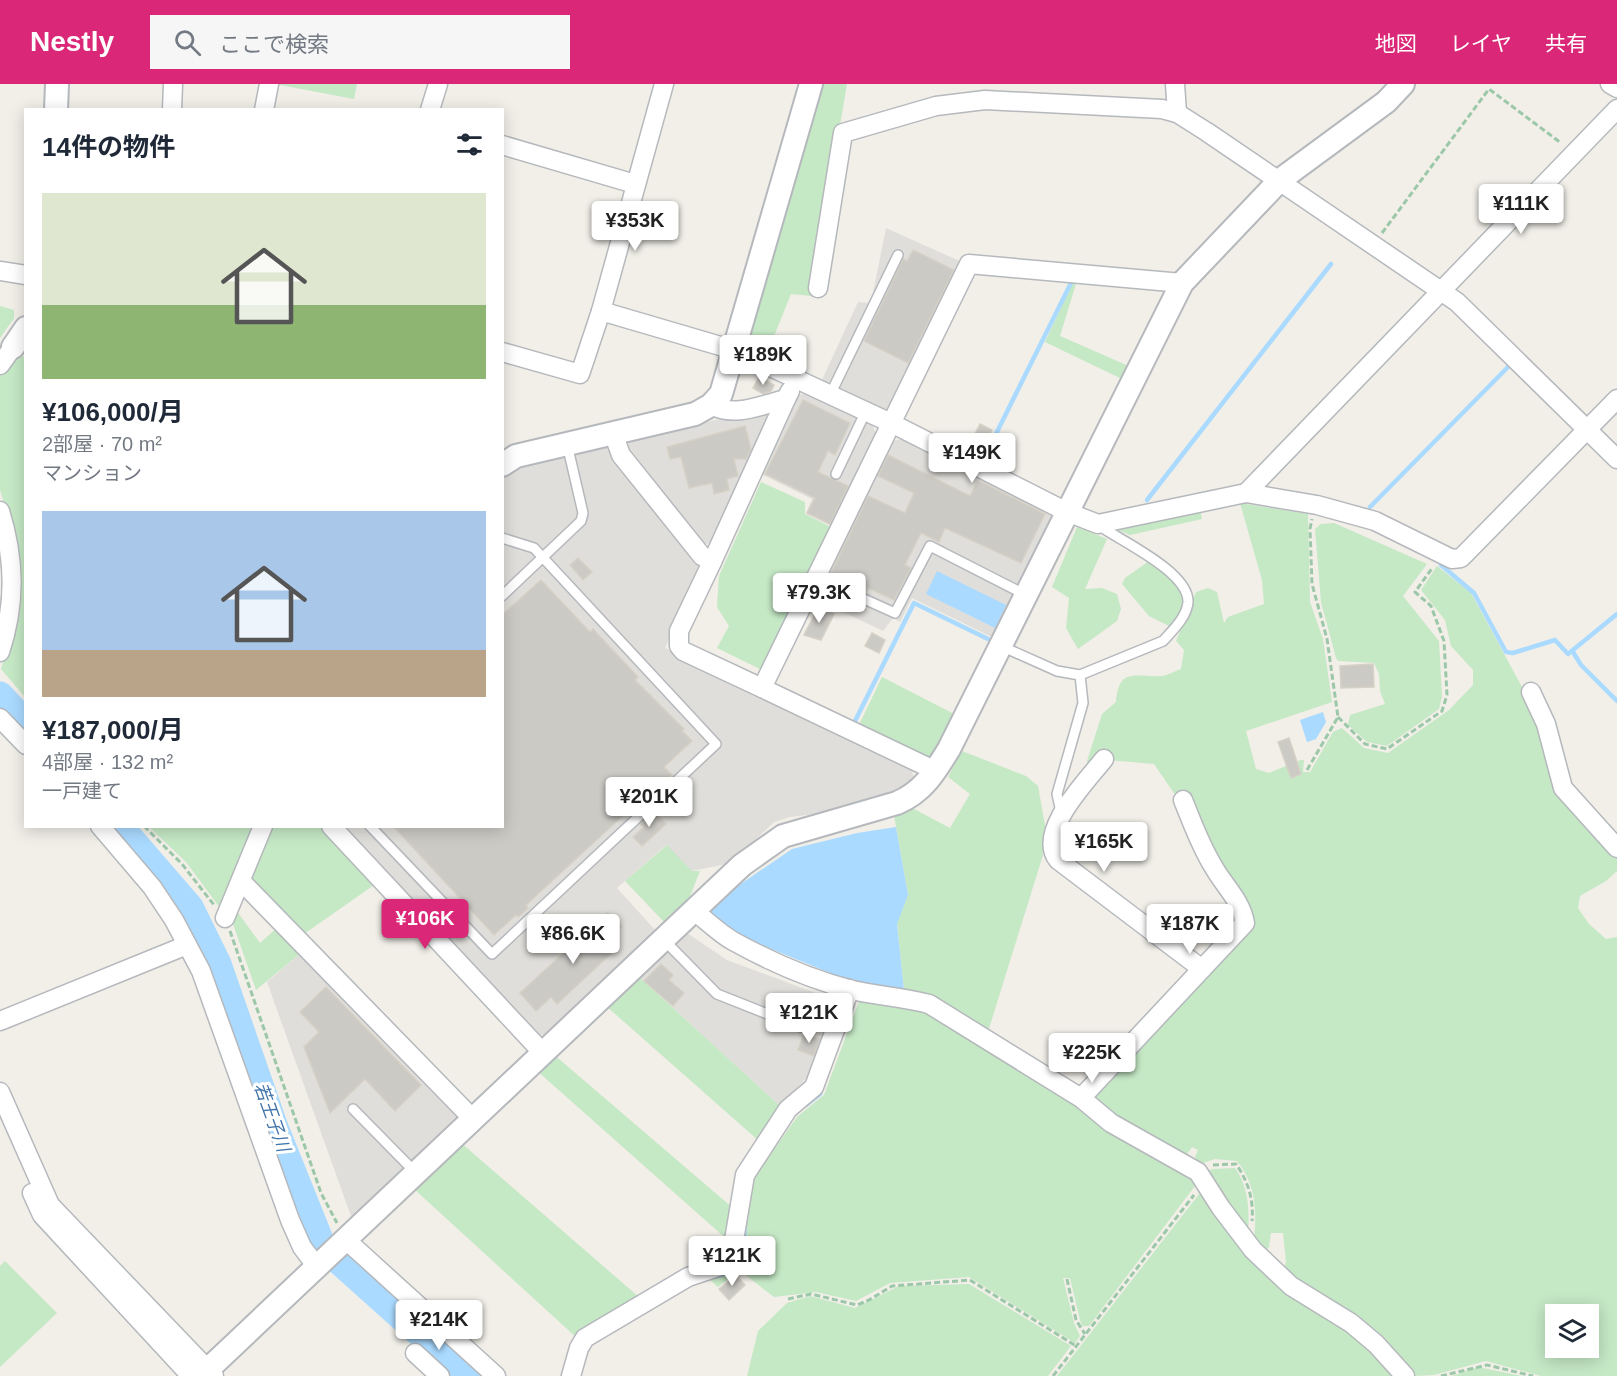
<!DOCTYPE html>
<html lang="ja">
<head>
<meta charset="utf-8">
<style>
  :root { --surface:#fff; --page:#f6f6f7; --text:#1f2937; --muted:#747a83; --accent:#db2777 }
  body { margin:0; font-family:Helvetica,"Noto Sans JP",sans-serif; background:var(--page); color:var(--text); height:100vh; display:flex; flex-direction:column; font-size:22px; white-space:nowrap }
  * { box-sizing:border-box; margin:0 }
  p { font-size:20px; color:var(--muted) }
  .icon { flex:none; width:33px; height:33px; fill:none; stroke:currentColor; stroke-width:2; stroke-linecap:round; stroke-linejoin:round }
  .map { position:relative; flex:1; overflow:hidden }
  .panel { position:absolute; left:24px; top:24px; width:480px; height:720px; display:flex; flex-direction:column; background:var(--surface); border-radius:0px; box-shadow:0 3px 15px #0003 }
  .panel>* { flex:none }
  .fabs { position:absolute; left:1545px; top:1220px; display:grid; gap:12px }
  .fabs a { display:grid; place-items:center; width:54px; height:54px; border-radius:0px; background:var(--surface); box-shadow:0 3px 15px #0003; font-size:30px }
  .price { position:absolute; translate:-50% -51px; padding:0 14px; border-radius:6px; background:#fff; color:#222; font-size:20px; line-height:39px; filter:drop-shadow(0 2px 3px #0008) }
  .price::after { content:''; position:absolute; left:50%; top:36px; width:18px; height:14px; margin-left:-9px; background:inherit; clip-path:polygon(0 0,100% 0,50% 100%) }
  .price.selected { background:var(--accent); color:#fff }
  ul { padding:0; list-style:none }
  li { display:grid; align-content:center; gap:12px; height:318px; padding:0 18px }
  li span { display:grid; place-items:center; height:186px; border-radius:0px; color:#555 }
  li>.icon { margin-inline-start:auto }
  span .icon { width:108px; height:108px; fill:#fffc; stroke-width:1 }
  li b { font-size:26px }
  h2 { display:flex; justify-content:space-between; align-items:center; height:72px; padding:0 18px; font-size:26px }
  header { display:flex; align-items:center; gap:36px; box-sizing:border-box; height:84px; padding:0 30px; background:var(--accent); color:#fff }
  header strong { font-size:28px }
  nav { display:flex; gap:33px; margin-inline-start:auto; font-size:21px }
  .search { width:420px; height:54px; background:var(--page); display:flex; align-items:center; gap:15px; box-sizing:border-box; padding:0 21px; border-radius:0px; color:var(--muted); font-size:22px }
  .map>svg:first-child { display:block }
</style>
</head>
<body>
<header>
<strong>Nestly</strong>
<div class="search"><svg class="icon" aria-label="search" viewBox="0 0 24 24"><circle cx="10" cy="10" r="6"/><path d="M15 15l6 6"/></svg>ここで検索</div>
<nav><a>地図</a><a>レイヤ</a><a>共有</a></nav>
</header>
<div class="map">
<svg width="1617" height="1292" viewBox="0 0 1617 1292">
  <rect width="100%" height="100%" fill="#f1efe8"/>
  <g fill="#e0deda">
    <path d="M 886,144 L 964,179 L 889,330 L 821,298 L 858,218 L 871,219 Z"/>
    <path d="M 807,309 L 872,340 L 880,360 L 838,445 L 806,430 L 812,415 L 759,389 L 792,313 Z"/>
    <path d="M 762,325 L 770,334 L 714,459 L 699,461 L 625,370 L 630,356 Z"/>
    <path d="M 903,354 L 1050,430 L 1053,440 L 996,555 L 912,514 L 900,538 L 893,534 L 883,547 L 814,514 L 887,359 Z"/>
    <path d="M 601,361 L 610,365 L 699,478 L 700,489 L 665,564 L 911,682 L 914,695 L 901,706 L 830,728 L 790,733 L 774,738 L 731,779 L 692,787 L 666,761 L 617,804 L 657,848 L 549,951 L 536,951 L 343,743 L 502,742 L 503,393 L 511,384 Z"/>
    <path d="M 684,847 L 727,876 L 840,918 L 811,989 L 780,1022 L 637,891 Z"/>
    <path d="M 302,868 L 461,1032 L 352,1135 L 267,898 Z"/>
  </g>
  <g fill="#c5e8c5" fill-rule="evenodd">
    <path d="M 275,0 L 357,0 L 354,15 Z"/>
    <path d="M 822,0 L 847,0 L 812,207 L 821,213 L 791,210 L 766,272 L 754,265 L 750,253 Z"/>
    <path d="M 1076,192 L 1078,193 L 1060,252 L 1131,283 L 1124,296 L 1045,258 Z"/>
    <path d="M 0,222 L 14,226 L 14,234 L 0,254 Z"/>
    <path d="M 25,272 L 25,613 L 1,585 L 15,537 L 15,454 L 0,406 L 0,292 L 8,277 Z"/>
    <path d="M 761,398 L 805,418 L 805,430 L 837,446 L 765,584 L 760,585 L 717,564 L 729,542 L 717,523 L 719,492 Z"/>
    <path d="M 1240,419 L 1308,430 L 1310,518 L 1323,555 L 1332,618 L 1246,647 L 1256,685 L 1269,689 L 1301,676 L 1304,676 L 1303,688 L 1310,688 L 1333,648 L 1342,644 L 1364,664 L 1388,669 L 1449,626 L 1473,601 L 1473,586 L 1451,562 L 1445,536 L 1421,506 L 1437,482 L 1471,509 L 1541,638 L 1561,710 L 1617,773 L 1617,787 L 1606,797 L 1580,812 L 1578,824 L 1589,840 L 1606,855 L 1617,853 L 1617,1292 L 1541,1292 L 1486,1277 L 1434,1291 L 1414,1292 L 1293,1199 L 1284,1184 L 1286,1178 L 1283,1149 L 1271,1149 L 1269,1163 L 1265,1168 L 1254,1156 C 1257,1127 1256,1100 1237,1077 L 1215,1075 L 1200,1080 L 1195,1073 L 1198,1066 L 1192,1063 L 1185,1073 L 1115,1037 L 1089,1013 L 1133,968 L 1151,954 L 1169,928 L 1245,843 L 1178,715 L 1154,680 L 1108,676 L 1088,682 L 1087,677 L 1102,630 L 1116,618 C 1119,582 1136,594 1162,592 C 1169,591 1175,587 1181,585 L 1184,566 L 1176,557 L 1196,508 L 1208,504 L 1217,508 L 1224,539 L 1228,533 L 1264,520 L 1262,496 ZM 1556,1230 L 1588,1230 L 1588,1263 L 1556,1263 Z"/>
    <path d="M 1200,426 L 1202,435 L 1130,451 L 1113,444 Z"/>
    <path d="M 1334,439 L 1427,480 L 1403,512 L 1439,557 L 1442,612 L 1439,625 L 1387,662 L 1367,658 L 1348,641 L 1350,631 L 1385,620 L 1380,607 L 1379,590 L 1374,579 L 1338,577 L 1336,574 L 1321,518 L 1315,445 L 1321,440 Z"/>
    <path d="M 1077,443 L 1107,455 L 1085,505 L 1102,504 L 1117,510 L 1121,525 L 1117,537 L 1078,565 L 1066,544 L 1069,514 L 1052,503 Z"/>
    <path d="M 1149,477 C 1167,492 1181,498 1184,523 L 1169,542 L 1149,532 L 1122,500 L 1125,494 Z"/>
    <path d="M 882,593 L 958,632 L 931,675 L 858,643 Z"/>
    <path d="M 962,667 L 1026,692 L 1038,702 L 1046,747 L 1043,771 L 987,951 L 904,907 L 897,839 L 908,811 L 894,731 L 914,725 L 950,744 L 970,710 L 948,693 Z"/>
    <path d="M 324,742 L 377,799 L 301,852 L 248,796 L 268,743 Z"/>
    <path d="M 149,743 L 257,743 L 220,824 L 186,778 Z"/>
    <path d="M 667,761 L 692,787 L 700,787 L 687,820 L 666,840 L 625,797 Z"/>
    <path d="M 236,826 L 260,859 L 278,843 L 302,868 L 256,906 L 232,837 Z"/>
    <path d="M 637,891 L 780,1022 L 759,1057 L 605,921 Z"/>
    <path d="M 861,912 L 927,924 L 1195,1097 L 1195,1102 L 1089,1242 L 1082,1242 L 1080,1236 L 1070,1194 L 1063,1194 L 1074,1239 L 1080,1252 L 1075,1259 L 969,1193 L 890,1199 L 856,1217 L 816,1208 L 774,1213 L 743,1189 L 735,1190 L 718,1203 L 710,1196 L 729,1189 L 740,1178 L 744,1163 L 752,1102 L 756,1091 L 797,1033 L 824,1011 Z"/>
    <path d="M 552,969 L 734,1125 L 731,1159 L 535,985 Z"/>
    <path d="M 460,1058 L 640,1214 L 578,1255 L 413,1104 Z"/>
    <path d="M 1235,1084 C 1250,1105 1249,1129 1248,1153 L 1204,1091 L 1212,1085 Z"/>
    <path d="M 1200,1109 L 1206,1109 L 1401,1292 L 1057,1292 Z"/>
    <path d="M 5,1177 L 57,1229 L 0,1283 L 0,1182 Z"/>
    <path d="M 969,1200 L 1071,1262 L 1048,1292 L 747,1292 L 758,1247 L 787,1219 L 810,1212 L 855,1224 L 899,1202 Z"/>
    <path d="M 1478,1283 L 1522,1292 L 1452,1292 Z"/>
  </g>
  <g fill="#aadaff">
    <path d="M 937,487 L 1006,521 L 995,544 L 926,510 Z"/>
    <path d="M 1323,628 L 1326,638 L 1316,655 L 1307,658 L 1300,636 Z"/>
    <path d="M 896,743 L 908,811 L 897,840 L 904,907 L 862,902 L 744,854 L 705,830 L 742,799 L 792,765 L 857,749 Z"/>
  </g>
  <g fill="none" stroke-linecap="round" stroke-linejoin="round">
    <g stroke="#aadaff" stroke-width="4.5">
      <path d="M 984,374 L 1071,199"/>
      <path d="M 1147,416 L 1331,180"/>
      <path d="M 1370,423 L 1508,283"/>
      <path d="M 1441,481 L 1474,509 L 1506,568 L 1513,569 L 1555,556 L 1568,570 L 1617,530"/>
      <path d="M 1573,568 L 1581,581 L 1617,617"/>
      <path d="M 855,637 L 914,519 L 988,555"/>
      <path d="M 806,1021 L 820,1010 L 821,1006"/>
      <path d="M 719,1192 C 741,1184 743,1166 745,1145"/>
    </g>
    <g stroke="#aadaff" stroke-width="27">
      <path d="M 0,611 L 26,639"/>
      <path d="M 120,742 L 190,823 L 218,880 L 274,1041 L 323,1163 L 467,1292"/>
    </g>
  </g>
  <g fill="#cccac5" stroke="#d6d1c6" stroke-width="1.5">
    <path d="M 913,166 L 954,186 L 908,279 L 864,257 L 903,175 L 907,177 Z"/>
    <path d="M 759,293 L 774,301 L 771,307 L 763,310 L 753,304 Z"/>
    <path d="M 803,316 L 850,339 L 835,371 L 828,367 L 818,388 L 848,402 L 830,440 L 807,429 L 815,414 L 765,390 Z"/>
    <path d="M 980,340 L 992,346 L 981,370 L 968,364 Z"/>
    <path d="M 745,342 L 751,365 L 746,375 L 734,375 L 738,392 L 727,395 L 729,406 L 714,410 L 712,399 L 689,404 L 681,373 L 670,375 L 667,363 Z"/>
    <path d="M 888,371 L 970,412 L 978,396 L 1045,430 L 1021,479 L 945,444 L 939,458 L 921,449 L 905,481 L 911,484 L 894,516 L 868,504 L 866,508 L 829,493 L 868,412 L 905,429 L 914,409 L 878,392 Z"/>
    <path d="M 578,474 L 592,488 L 583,496 L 570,481 Z"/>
    <path d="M 541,496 L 590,548 L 593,545 L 638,593 L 635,596 L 684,645 L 682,647 L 692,657 L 664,683 L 672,691 L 645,717 L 631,731 L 628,727 L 526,821 L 528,824 L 518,833 L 516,831 L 494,851 L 393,742 L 502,742 L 502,531 Z"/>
    <path d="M 819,522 L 834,530 L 821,556 L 804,551 Z"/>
    <path d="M 872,549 L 885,556 L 879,569 L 865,562 Z"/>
    <path d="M 1373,580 L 1374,603 L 1341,604 L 1340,582 Z"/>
    <path d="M 1289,654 L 1301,690 L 1291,694 L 1278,658 Z"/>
    <path d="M 654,727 L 666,740 L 642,762 L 633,753 L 644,743 L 640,740 Z"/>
    <path d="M 607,829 L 621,843 L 608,856 L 616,865 L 557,920 L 551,913 L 536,927 L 520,909 Z"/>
    <path d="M 661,880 L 673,891 L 669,896 L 684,909 L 673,922 L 644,897 Z"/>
    <path d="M 326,903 L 421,1001 L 395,1027 L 365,995 L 330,1029 L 304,963 L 319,948 L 300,928 Z"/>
    <path d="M 804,949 L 820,955 L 814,972 L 798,966 Z"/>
    <path d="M 736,1191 L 745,1201 L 729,1216 L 719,1205 Z"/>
  </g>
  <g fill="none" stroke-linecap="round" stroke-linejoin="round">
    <g stroke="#b5b8bc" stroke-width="12">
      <g id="service">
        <path d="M 830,311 L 898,171"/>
        <path d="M 836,390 L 866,327"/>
        <path d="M 844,506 L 895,529 L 930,462 L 1026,511"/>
        <path d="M 502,512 L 581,437 L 583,429 L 567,360"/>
        <path d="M 1001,562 L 1057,587 L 1080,591 L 1163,557 C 1172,547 1187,533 1188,518 C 1189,488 1121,457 1100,442"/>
        <path d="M 1061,728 L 1057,710 L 1083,619 L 1080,591"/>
        <path d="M 370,742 L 492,870 L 716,660 L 534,464 L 502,454"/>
        <path d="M 664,856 L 717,910 L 800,943"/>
        <path d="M 353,1025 L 416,1089"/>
      </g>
    </g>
    <g stroke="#b5b8bc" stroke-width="21">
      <g id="minor">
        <path d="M 1175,0 L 1177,29"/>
        <path d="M 1610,0 L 1617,4"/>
        <path d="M 172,26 L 173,0"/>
        <path d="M 264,26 L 269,0"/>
        <path d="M 430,26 L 438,0"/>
        <path d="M 502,61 L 635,100"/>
        <path d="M 0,187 L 26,191"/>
        <path d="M 818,204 L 843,49 L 936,22 L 985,16 L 1162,25 L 1177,29 L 1207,48 L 1457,218 L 1617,375"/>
        <path d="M 601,227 L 734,266 L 893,340 L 1067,428 L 1098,440 L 1246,409 L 1317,421 L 1375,437 L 1452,475 L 1461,474 L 1617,315"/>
        <path d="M 502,268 L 580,290 L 601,227 L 664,0"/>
        <path d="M 0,281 L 13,263"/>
        <path d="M 711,321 C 734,334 761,321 786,315 L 790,307"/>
        <path d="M 613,349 L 621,371 L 702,472 L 712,478 L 679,547 L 679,562 L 683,567 L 762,604"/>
        <path d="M 1246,409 L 1617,25"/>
        <path d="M 0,427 C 15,475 16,520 0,568"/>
        <path d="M 712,478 L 786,315"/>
        <path d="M 1531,608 L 1546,640 L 1563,704 L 1617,764"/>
        <path d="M 0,634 L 26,661"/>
        <path d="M 1104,675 C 1086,698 1036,748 1058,776 L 1202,885"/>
        <path d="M 936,687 L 762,604 L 969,180 L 1182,199"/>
        <path d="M 100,742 L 152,803 L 174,836 L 201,887 L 290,1136 L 302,1163 L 317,1183"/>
        <path d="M 331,742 L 542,968"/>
        <path d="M 241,797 L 472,1034"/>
        <path d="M 693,826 C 706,836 719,849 733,857 C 769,877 813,896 852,906 C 878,912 904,913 929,920 L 1081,1014 L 1111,1039 L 1198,1088 L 1221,1124 L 1253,1166 L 1291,1202 L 1351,1239 L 1376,1260 L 1405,1292"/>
        <path d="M 225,834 L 263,742"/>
        <path d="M 0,937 L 187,861"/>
        <path d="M 0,1008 L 50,1121 L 214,1292"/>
        <path d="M 1081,1014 L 1245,839 C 1241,816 1224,802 1213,782 C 1200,761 1192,738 1183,716"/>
        <path d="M 32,1109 L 42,1131 L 191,1292"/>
        <path d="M 345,1155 L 496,1292"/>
        <path d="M 415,1269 L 440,1292"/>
        <path d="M 571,1292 L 579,1264 L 585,1254 L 688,1193 L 718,1183 L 731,1174 L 745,1091 L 788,1025 L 814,1003 L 850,905"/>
      </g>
    </g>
    <g stroke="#b5b8bc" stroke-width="26">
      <g id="tertiary">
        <path d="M 56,26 L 57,0"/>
        <path d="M 13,263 L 26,244"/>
        <path d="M 502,381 L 516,372 L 695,330 L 711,321 L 721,310 L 811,0"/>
        <path d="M 201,1292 L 742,781 L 783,752 L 897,719 C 923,708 935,688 949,665 L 1182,199 L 1280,96 L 1386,18 L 1403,0"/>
      </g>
    </g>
    <g stroke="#9cc7a9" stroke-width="3" stroke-dasharray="6 3" stroke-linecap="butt">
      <path d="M 1382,149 L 1489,5 L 1561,59"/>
      <path d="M 1338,633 L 1365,660 L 1387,665 L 1442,627 L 1447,611 L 1444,557 L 1431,522 L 1415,508 L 1433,483"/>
      <path d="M 1307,686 L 1338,633 L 1327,555 L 1312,500 L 1310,445 L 1312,435"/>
      <path d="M 144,742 L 182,780 L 214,821"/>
      <path d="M 230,847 L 321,1109 L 337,1139"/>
      <path d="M 1213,1081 L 1236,1080 C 1248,1097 1254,1116 1252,1137"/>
      <path d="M 1067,1195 L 1076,1236 L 1085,1250"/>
      <path d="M 788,1215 L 811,1210 L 857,1221 L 869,1216 L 892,1202 L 970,1196 L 1076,1262"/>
      <path d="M 1053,1292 L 1194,1111"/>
      <path d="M 1441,1292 L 1487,1281 L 1533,1292"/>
    </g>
    <use href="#service" stroke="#fff" stroke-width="9"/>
    <use href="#minor" stroke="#fff" stroke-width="18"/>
    <use href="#tertiary" stroke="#fff" stroke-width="22"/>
  </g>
  <g text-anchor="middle" stroke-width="6" stroke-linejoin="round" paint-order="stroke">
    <g font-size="18" font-style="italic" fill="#4174aa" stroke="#fff">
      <text transform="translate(272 1033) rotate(70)" y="6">若王子川</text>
    </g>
  </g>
</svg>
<div class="fabs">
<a><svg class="icon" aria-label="layers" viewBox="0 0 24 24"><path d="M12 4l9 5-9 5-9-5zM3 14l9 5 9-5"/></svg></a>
</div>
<b class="price" style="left:1521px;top:151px">¥111K</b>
<b class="price" style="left:635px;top:168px">¥353K</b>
<b class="price" style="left:763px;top:302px">¥189K</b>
<b class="price" style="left:972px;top:400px">¥149K</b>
<b class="price" style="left:819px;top:540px">¥79.3K</b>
<b class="price" style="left:649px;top:744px">¥201K</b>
<b class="price" style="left:1104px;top:789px">¥165K</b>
<b class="price selected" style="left:425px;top:866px">¥106K</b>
<b class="price" style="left:1190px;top:871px">¥187K</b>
<b class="price" style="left:573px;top:881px">¥86.6K</b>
<b class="price" style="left:809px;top:960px">¥121K</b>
<b class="price" style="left:1092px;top:1000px">¥225K</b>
<b class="price" style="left:732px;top:1203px">¥121K</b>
<b class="price" style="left:439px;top:1267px">¥214K</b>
<section class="panel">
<h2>14件の物件<svg class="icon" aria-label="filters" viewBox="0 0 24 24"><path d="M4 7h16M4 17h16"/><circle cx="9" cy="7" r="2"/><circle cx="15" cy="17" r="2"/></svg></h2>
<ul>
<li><span style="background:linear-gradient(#dfe7d0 60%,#8fb573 0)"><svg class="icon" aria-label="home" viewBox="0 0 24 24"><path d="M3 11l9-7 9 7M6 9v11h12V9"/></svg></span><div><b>¥106,000/月</b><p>2部屋 · 70 m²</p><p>マンション</p></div></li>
<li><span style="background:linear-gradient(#a9c7e8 75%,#b9a48a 0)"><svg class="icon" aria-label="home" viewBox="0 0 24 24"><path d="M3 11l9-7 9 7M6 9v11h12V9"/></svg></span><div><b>¥187,000/月</b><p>4部屋 · 132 m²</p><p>一戸建て</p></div></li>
</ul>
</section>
</div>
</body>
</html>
